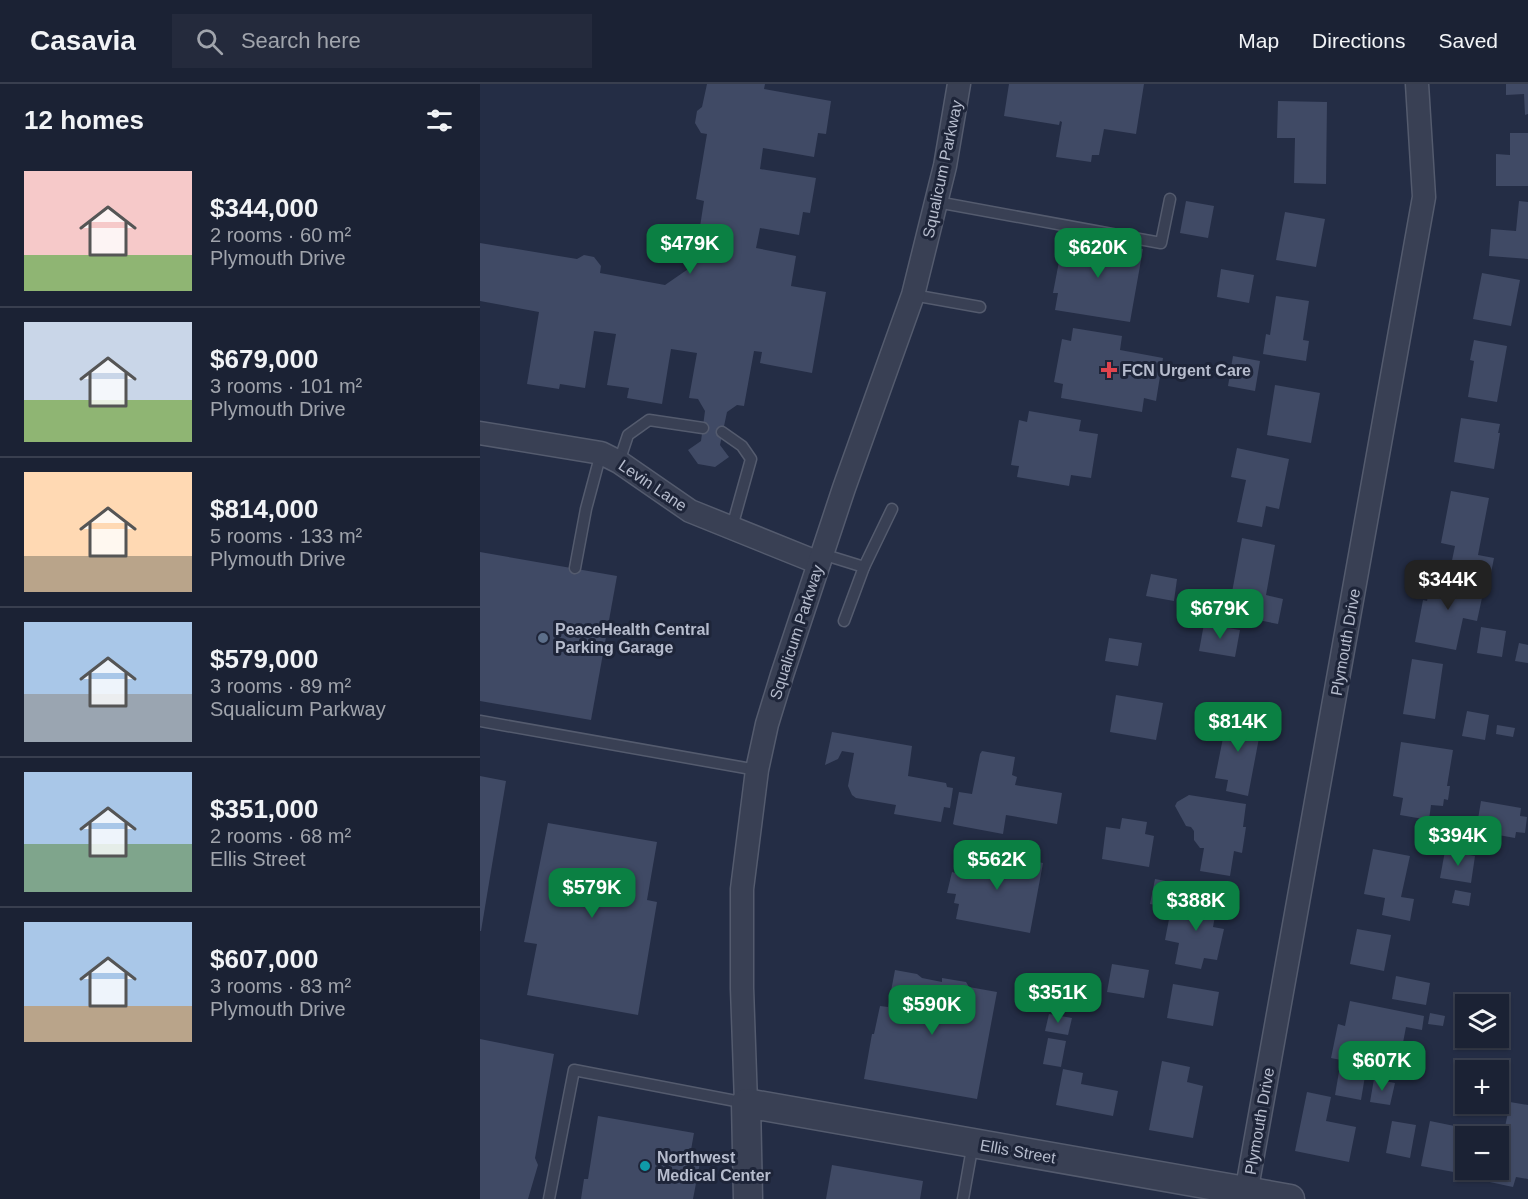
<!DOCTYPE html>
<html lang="en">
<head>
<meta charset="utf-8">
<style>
  :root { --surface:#1b2234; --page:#242a3c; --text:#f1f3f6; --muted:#a0a4ac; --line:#393f4f; --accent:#0b8043 }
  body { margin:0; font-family:Helvetica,sans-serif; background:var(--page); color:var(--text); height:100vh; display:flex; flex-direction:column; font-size:22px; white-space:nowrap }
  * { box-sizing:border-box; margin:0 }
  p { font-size:20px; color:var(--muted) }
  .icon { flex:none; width:33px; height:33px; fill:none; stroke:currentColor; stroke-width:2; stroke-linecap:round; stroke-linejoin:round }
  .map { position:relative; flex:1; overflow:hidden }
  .panel { display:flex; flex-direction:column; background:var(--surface); width:480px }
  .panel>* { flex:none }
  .controls { position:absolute; left:975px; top:910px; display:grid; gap:12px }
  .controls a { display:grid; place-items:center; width:54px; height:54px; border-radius:0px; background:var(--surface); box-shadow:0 2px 4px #0004,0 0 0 2px var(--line); font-size:30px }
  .price { position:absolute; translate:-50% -51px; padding:0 14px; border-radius:12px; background:var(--accent); color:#fff; font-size:20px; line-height:39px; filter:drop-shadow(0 2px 3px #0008) }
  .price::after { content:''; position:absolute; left:50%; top:36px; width:18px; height:14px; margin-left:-9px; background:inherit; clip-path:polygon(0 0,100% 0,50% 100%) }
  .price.selected { background:#222; color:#fff }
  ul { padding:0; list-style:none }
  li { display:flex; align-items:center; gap:18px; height:150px; padding:0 24px }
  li+li { border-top:2px solid var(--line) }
  li span { display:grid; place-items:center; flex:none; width:168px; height:120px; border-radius:0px; color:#555 }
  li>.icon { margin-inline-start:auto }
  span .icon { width:72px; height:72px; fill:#fffc; stroke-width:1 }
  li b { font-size:26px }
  h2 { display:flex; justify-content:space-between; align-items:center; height:72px; padding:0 24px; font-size:26px }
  header { display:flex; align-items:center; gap:36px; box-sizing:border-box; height:84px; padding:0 30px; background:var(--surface); border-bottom:2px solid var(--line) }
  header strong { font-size:28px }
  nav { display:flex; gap:33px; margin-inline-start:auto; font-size:21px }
  .search { width:420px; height:54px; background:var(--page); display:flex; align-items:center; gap:15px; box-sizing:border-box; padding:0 21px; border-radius:0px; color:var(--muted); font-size:22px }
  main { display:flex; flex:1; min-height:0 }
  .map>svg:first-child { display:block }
</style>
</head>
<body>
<header>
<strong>Casavia</strong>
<div class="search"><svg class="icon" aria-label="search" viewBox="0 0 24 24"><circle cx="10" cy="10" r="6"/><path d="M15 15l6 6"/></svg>Search here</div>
<nav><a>Map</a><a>Directions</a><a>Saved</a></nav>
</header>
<main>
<section class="panel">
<h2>12 homes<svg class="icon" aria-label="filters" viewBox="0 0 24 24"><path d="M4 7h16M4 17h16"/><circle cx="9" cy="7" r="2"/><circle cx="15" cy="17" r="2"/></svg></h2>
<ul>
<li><span style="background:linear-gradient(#f6c9c9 70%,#8fb573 0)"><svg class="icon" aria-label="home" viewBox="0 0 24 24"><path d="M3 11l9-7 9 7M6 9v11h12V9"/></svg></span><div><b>$344,000</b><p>2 rooms · 60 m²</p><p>Plymouth Drive</p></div></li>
<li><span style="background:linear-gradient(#c9d6e8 65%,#8fb573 0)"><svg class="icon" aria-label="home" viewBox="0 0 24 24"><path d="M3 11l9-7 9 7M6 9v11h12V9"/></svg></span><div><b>$679,000</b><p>3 rooms · 101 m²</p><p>Plymouth Drive</p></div></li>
<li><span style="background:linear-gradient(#ffd9b3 70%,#b9a48a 0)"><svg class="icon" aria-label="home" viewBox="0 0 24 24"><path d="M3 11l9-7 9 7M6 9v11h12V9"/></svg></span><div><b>$814,000</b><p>5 rooms · 133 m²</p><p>Plymouth Drive</p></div></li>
<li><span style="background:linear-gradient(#a9c7e8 60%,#9aa5b1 0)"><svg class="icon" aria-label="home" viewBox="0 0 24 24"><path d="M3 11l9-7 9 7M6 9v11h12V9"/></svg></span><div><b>$579,000</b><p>3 rooms · 89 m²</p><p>Squalicum Parkway</p></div></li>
<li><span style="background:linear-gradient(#a9c7e8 60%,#7fa58c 0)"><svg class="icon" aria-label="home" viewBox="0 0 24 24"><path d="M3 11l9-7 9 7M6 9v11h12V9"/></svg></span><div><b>$351,000</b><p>2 rooms · 68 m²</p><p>Ellis Street</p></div></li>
<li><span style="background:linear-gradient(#a9c7e8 70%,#b9a48a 0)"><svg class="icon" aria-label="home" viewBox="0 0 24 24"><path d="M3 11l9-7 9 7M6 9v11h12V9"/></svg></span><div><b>$607,000</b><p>3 rooms · 83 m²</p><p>Plymouth Drive</p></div></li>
</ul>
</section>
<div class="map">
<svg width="1048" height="1115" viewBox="0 0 1048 1115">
  <rect width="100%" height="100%" fill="#242d45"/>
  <g fill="#404a65">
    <path d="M 227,0 L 285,0 L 284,5 L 351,17 L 346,50 L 338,49 L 334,73 L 283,64 L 280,85 L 336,94 L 330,129 L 323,128 L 319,151 L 280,144 L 276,164 L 316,172 L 311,202 L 346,208 L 332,289 L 280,279 L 282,268 L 274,267 L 264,322 L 257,321 L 247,328 L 240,361 L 249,373 L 235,383 L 218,380 L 208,366 L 221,357 L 225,327 L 218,315 L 209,314 L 217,269 L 191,265 L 182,320 L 147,314 L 149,304 L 127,301 L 136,250 L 114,247 L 105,304 L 80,300 L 79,305 L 47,300 L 59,228 L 0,217 L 0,159 L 97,175 L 104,171 L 114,173 L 121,182 L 120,189 L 185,201 L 214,181 L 224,117 L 216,115 L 227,50 L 221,49 L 215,39 L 217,27 L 222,23 Z"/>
    <path d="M 529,0 L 664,0 L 656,50 L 624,45 L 619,71 L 612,71 L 611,78 L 576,73 L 582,38 L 580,37 L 579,41 L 524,32 Z"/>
    <path d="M 1026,0 L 1048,0 L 1048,30 L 1045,31 L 1044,10 L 1026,11 Z"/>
    <path d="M 798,17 L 847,18 L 846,100 L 814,99 L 815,54 L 797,54 Z"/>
    <path d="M 1030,49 L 1048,49 L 1048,102 L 1016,102 L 1016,70 L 1030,71 Z"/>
    <path d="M 706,117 L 734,122 L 728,154 L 700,149 Z"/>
    <path d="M 1039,117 L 1048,118 L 1048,175 L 1009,172 L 1011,145 L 1036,147 Z"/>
    <path d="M 805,128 L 845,135 L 836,183 L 796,176 Z"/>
    <path d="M 589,152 L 663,165 L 650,238 L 575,226 L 578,209 L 573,209 L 581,167 L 586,168 Z"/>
    <path d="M 741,185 L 774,191 L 769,219 L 737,213 Z"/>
    <path d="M 1002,189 L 1040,196 L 1031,242 L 993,235 Z"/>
    <path d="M 796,212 L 829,217 L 823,256 L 829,257 L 826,277 L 783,270 L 786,250 L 790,251 Z"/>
    <path d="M 593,244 L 642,252 L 640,266 L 683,274 L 676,317 L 664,314 L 662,328 L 581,314 L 583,300 L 574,298 L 582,255 L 591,257 Z"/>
    <path d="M 994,256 L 1027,262 L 1017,318 L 988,313 L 994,277 L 990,276 Z"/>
    <path d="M 753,272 L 780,277 L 775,307 L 748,302 Z"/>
    <path d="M 795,301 L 840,309 L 831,359 L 787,351 Z"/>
    <path d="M 549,327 L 601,336 L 599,347 L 618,350 L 611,394 L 591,391 L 589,402 L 537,393 L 539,382 L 531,381 L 539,336 L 547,338 Z"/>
    <path d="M 981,334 L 1020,340 L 1018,349 L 1020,349 L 1014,385 L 974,378 Z"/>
    <path d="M 757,364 L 809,375 L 799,425 L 786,422 L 782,443 L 757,438 L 766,396 L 751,393 Z"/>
    <path d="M 971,407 L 1009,414 L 998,471 L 1014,474 L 1010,494 L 970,486 L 975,462 L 961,459 Z"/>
    <path d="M 762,454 L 795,461 L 786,511 L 803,515 L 798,540 L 748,530 Z"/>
    <path d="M 0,468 L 137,492 L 111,636 L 0,617 Z"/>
    <path d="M 671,490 L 697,495 L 694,517 L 666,512 Z"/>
    <path d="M 953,490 L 1005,500 L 997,537 L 983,534 L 976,566 L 935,558 L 943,516 L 947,517 Z"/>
    <path d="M 724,540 L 760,546 L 755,573 L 719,567 Z"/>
    <path d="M 1001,543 L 1026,547 L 1022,573 L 997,569 Z"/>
    <path d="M 629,554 L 662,559 L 658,582 L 625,577 Z"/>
    <path d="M 1039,559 L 1048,561 L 1048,579 L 1035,577 Z"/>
    <path d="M 932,575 L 963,580 L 955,635 L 923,630 Z"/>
    <path d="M 636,611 L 683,619 L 676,656 L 630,648 Z"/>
    <path d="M 749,624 L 773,628 L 768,652 L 779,654 L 768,712 L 746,707 L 748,696 L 735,694 Z"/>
    <path d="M 987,627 L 1009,631 L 1005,656 L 982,652 Z"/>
    <path d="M 1017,641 L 1035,644 L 1033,653 L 1016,650 Z"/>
    <path d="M 352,648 L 432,662 L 428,692 L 466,699 L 467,703 L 473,704 L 470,724 L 464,723 L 461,738 L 414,730 L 416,721 L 376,714 L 372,711 L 368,702 L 374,669 L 362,667 L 358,675 L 345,681 Z"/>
    <path d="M 921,658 L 973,666 L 967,702 L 970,702 L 968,716 L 964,715 L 963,722 L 951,721 L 949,736 L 920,731 L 923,714 L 913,712 Z"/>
    <path d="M 502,667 L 535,673 L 532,691 L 537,693 L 535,701 L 582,709 L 577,740 L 526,731 L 523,750 L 475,741 L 473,740 L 479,708 L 492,710 L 500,670 Z"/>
    <path d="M 0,692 L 26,697 L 1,847 L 0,847 Z"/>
    <path d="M 709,711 L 766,720 L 763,743 L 766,743 L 762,769 L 754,767 L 750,792 L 720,787 L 724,764 L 720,764 L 714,756 L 714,747 L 711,743 L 706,742 L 695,722 L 697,718 Z"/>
    <path d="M 1001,717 L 1041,724 L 1040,732 L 1047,733 L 1045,749 L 1036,748 L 1035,754 L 996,747 Z"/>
    <path d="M 642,734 L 667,738 L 665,750 L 674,752 L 669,783 L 622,775 L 626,743 L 640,745 Z"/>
    <path d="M 68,739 L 177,758 L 167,816 L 177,818 L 158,931 L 47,911 L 57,860 L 44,858 Z"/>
    <path d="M 490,765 L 563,779 L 550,849 L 476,835 L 479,820 L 474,819 L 476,810 L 467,809 L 472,788 L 479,790 L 480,781 L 487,782 Z"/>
    <path d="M 893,765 L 930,772 L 921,813 L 934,815 L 930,837 L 902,831 L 905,814 L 884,810 Z"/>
    <path d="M 965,767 L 995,772 L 991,799 L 960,794 Z"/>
    <path d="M 675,795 L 696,799 L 692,824 L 670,820 Z"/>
    <path d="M 975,806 L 991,809 L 989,822 L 972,819 Z"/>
    <path d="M 707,810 L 738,816 L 733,843 L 744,845 L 737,876 L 724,874 L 721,885 L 695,880 L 699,859 L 685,856 L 690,830 L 703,832 Z"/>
    <path d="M 877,845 L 911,851 L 904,887 L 870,880 Z"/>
    <path d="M 632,880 L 669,886 L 664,914 L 627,908 Z"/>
    <path d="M 415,886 L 437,890 L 442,894 L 462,898 L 462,894 L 486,898 L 489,903 L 517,908 L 497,1015 L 384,995 L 392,950 L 394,950 L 400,922 L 408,923 Z"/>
    <path d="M 916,892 L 950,899 L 946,921 L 912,915 Z"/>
    <path d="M 693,900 L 739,908 L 733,942 L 687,934 Z"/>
    <path d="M 870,917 L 944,932 L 942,946 L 926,943 L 921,969 L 899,965 L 896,983 L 851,974 L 858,940 L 865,942 Z"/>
    <path d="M 950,929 L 965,932 L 963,942 L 948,940 Z"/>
    <path d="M 569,930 L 592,934 L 588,951 L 565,947 Z"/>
    <path d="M 568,954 L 586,957 L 581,983 L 563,980 Z"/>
    <path d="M 0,955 L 74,970 L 55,1074 L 58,1081 L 48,1115 L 0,1115 Z"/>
    <path d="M 682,977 L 710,983 L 707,998 L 723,1002 L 713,1054 L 669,1046 Z"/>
    <path d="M 860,982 L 886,986 L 881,1016 L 855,1011 Z"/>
    <path d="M 583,985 L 603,989 L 601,1000 L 638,1007 L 633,1032 L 576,1021 Z"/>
    <path d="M 894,995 L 915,999 L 910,1021 L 890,1018 Z"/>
    <path d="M 827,1008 L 851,1013 L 846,1037 L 876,1043 L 869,1078 L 815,1067 Z"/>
    <path d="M 1030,1018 L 1048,1021 L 1048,1095 L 1036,1093 L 1033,1103 L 1005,1097 L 1008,1086 L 1018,1086 L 1018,1052 L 1023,1053 Z"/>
    <path d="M 118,1032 L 214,1049 L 211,1066 L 222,1068 L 213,1115 L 101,1115 L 104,1095 L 108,1095 Z"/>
    <path d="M 912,1037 L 936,1041 L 930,1074 L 906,1069 Z"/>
    <path d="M 950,1037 L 1009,1049 L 1009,1053 L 986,1053 L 986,1086 L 1002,1086 L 1001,1093 L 941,1082 Z"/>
    <path d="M 352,1081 L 443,1097 L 440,1115 L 346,1115 Z"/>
  </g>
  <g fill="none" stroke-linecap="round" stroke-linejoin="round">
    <g stroke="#545b6e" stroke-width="13">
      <g id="service">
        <path d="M 457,118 L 681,159 L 690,115"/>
        <path d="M 433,211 L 500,223"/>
        <path d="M 242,348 L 262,362 L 271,375 L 252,443"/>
        <path d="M 139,378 L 148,351 L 169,336 L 223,344"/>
        <path d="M 342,470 L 384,483"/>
        <path d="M 95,484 L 106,425 L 121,369"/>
        <path d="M 364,537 L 384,483 L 412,425"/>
        <path d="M 0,637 L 277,686"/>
        <path d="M 69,1115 L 94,986 L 266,1019"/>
        <path d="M 483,1115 L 493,1059"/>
      </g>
    </g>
    <g stroke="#545b6e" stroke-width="25">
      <g id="minor">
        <path d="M 0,349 L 121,369 L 139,378 L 210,427 L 339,479"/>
        <path d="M 266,1019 L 262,904 L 262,805 L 277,686 L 287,640 L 302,591 L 364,404 L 433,211 L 465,82 L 479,0"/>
        <path d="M 765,1115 L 944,113 L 937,0"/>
      </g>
    </g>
    <g stroke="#545b6e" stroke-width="31">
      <path id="tertiary" d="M 268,1115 L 266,1019 L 810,1115"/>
    </g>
    <use href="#service" stroke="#394054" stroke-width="10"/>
    <use href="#minor" stroke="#394054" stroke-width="22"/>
    <use href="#tertiary" stroke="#394054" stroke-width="28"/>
  </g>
  <path fill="#e0444e" stroke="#1e2539" stroke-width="2" d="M626 277h6v6h6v6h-6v6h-6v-6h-6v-6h6z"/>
  <circle fill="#5c6f8a" stroke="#1e2539" stroke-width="2" cx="63" cy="554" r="6"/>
  <circle fill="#0f9aa8" stroke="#1e2539" stroke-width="2" cx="165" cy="1082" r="6"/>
  <g text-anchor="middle" stroke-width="6" stroke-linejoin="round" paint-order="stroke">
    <g font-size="16" fill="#b6bccd" stroke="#1e2539">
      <text transform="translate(462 85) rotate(-78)" y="6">Squalicum Parkway</text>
      <text transform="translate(173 401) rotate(34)" y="6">Levin Lane</text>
      <text transform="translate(316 548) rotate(-72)" y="6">Squalicum Parkway</text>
      <text transform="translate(865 558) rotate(-80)" y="6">Plymouth Drive</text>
      <text transform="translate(779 1037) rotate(-80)" y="6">Plymouth Drive</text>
      <text transform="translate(538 1067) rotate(10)" y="6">Ellis Street</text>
    </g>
    <g font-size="16" font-weight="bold" fill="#b6bccd" stroke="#1e2539" text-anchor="start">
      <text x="642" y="292">FCN Urgent Care</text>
      <text x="75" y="551">PeaceHealth Central<tspan x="75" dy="18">Parking Garage</tspan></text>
      <text x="177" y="1079">Northwest<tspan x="177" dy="18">Medical Center</tspan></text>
    </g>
  </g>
</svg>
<div class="controls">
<a><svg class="icon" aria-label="layers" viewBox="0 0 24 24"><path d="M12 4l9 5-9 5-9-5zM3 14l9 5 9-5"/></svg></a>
<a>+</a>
<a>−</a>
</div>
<b class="price" style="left:210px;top:191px">$479K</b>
<b class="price" style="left:618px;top:195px">$620K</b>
<b class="price selected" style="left:968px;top:527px">$344K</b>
<b class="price" style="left:740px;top:556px">$679K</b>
<b class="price" style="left:758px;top:669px">$814K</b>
<b class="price" style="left:978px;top:783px">$394K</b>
<b class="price" style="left:517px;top:807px">$562K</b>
<b class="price" style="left:112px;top:835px">$579K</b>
<b class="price" style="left:716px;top:848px">$388K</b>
<b class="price" style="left:578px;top:940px">$351K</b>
<b class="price" style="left:452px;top:952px">$590K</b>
<b class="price" style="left:902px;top:1008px">$607K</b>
</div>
</main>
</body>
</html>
